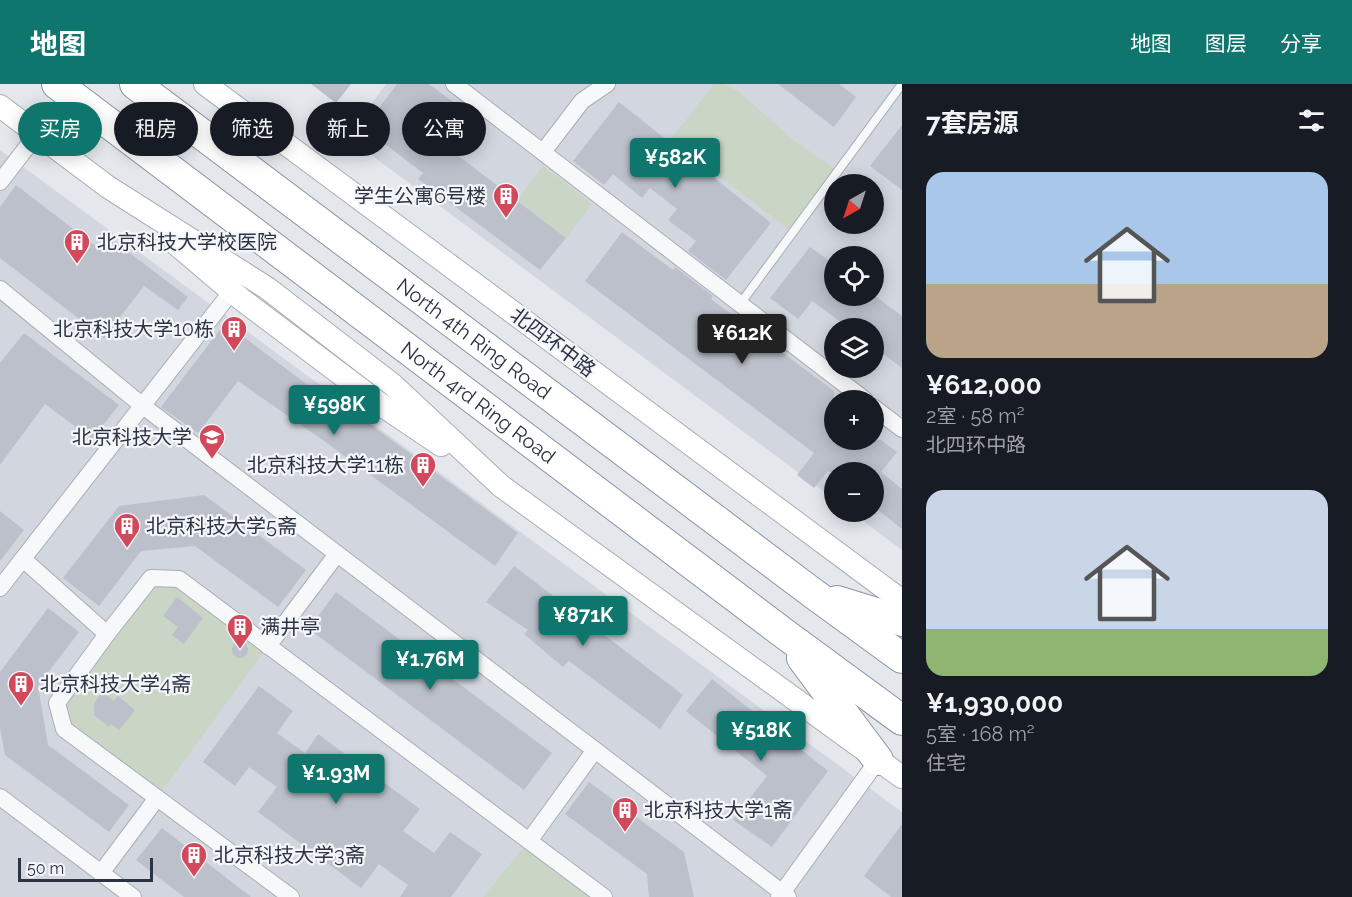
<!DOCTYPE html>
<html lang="zh">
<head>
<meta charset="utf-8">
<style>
  :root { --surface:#171b24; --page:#20242c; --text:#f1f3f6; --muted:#9ea1a6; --accent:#0f766e }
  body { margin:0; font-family:Raleway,"Noto Sans SC",sans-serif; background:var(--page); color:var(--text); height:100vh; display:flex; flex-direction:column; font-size:22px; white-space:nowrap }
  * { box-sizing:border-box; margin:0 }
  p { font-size:20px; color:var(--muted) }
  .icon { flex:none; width:33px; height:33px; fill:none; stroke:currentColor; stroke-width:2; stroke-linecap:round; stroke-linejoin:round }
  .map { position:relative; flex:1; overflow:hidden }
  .panel { display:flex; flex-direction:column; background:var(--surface); width:450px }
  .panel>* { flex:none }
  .banner { position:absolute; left:18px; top:18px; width:570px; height:54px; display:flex; gap:12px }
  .needle { width:39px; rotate:219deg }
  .buttons { position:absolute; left:824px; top:90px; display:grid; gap:12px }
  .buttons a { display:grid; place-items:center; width:60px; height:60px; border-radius:50%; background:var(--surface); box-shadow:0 3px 15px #0003; font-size:30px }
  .scale { position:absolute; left:18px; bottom:15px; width:135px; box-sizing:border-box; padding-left:6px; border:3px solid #2b3445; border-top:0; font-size:16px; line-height:21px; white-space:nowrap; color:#2b3445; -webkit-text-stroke:4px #f4f6f9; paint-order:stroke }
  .price { position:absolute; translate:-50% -51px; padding:0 14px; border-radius:6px; background:var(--accent); color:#fff; font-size:20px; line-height:39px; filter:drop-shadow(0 2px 3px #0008) }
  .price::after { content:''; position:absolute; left:50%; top:36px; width:18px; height:14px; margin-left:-9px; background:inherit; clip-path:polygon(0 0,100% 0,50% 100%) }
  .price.on { background:#222; color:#fff }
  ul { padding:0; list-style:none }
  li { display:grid; align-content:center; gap:12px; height:318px; padding:0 24px }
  li span { display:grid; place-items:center; height:186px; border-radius:18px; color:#555 }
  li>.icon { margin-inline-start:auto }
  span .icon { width:108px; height:108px; fill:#fffc; stroke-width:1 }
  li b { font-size:26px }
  h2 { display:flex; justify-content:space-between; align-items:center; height:72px; padding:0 24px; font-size:26px }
  .tag { padding:0 21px; border-radius:27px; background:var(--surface); box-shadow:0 3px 15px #0003; font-size:21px; line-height:54px }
  .tag.on { background:var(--accent); color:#fff }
  header { display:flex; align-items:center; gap:36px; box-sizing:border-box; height:84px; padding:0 30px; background:var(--accent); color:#fff }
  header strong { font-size:28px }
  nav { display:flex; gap:33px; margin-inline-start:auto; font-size:21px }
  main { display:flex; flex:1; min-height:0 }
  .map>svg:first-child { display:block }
</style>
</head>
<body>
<header>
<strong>地图</strong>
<nav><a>地图</a><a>图层</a><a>分享</a></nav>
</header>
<main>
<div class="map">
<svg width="902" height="813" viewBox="0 0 902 813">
  <rect width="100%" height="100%" fill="#e4e7ec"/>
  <g fill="#d2d6de" fill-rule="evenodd">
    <path d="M 386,0 L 902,0 L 902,466 L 851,428 L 873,428 L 873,388 L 834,388 L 834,415 L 347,53 ZM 834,100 L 873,100 L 873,140 L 834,140 ZM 834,172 L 873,172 L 873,212 L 834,212 ZM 834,244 L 873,244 L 873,284 L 834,284 ZM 834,316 L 873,316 L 873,356 L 834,356 Z"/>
    <path d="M 0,66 L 902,728 L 902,813 L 0,813 Z"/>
  </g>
  <g fill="#c9d6c5">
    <path d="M 714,0 L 724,0 L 739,8 L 791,54 L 837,87 L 792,148 L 671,55 Z"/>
    <path d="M 543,82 L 592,120 L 566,154 L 517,116 Z"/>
    <path d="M 151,494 L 179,495 L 268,562 L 157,714 L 64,645 L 57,619 Z"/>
    <path d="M 529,757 L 604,813 L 483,813 Z"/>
  </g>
  <g fill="#bbc0ca">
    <path d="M 311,0 L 351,0 L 336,19 Z"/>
    <path d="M 397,0 L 429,0 L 468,29 L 444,61 L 566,154 L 540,186 L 418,95 L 423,89 L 364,44 Z"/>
    <path d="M 778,0 L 839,0 L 856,13 L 834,43 Z"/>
    <path d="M 619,18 L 771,139 L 726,196 L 688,167 L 696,157 L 668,136 L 677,125 L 650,104 L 642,114 L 613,90 L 604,101 L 573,77 Z"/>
    <path d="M 902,41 L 902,106 L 870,82 Z"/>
    <path d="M 16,101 L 102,167 L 111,155 L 188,213 L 178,226 L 144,202 L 104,254 L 0,174 L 0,123 Z"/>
    <path d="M 622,148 L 673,186 L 675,183 L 713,212 L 711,215 L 834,307 L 834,356 L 881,356 L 897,368 L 881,388 L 902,405 L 902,445 L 873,422 L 873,388 L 830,388 L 828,387 L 814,404 L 797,391 L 814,369 L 585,197 Z"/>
    <path d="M 810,163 L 834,180 L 834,212 L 875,212 L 902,232 L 902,284 L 873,262 L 873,244 L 849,244 L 812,217 L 798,235 L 770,214 Z"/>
    <path d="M 225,239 L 348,331 L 351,326 L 518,449 L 495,482 L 324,357 L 238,297 L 198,349 L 161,323 Z"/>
    <path d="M 24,249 L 119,321 L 92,355 L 45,320 L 0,381 L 0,279 Z"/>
    <path d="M 204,411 L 306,486 L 278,523 L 195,462 L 141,467 L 99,522 L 63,494 L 119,422 Z"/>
    <path d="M 0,427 L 24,446 L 0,477 Z"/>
    <path d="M 514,482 L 683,611 L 660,645 L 569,577 L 563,583 L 524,550 L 528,546 L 486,518 Z"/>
    <path d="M 336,508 L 552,669 L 524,706 L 309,545 Z"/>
    <path d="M 177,513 L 203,534 L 184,560 L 172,551 L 178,543 L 163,532 Z"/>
    <path d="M 48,524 L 79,548 L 38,602 L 48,661 L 129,721 L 109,748 L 5,671 L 0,644 L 0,588 Z"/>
    <circle cx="240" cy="566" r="8"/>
    <path d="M 712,595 L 828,687 L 772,763 L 733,736 L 767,692 L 686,627 Z"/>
    <path d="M 259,602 L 293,627 L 277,649 L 305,669 L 318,650 L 420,725 L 403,747 L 434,769 L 450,748 L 482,770 L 451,813 L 400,813 L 408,801 L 379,780 L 361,804 L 258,728 L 277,703 L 249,683 L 235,702 L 203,678 Z"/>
    <path d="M 102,608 L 114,617 L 118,612 L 135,626 L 119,646 L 111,640 L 109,643 L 94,631 L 94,620 Z"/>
    <path d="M 589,698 L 684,768 L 694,813 L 649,813 L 647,790 L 565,730 Z"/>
    <path d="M 902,740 L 902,813 L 891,813 L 864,792 Z"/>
    <path d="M 162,744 L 251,813 L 184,813 L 136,776 Z"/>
  </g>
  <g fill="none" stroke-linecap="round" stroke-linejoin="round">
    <g stroke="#a9aeb7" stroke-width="10">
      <path id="lane" d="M 740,220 L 902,0"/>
    </g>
    <g stroke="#a9aeb7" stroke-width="18">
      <g id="street">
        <path d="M 454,0 L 865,316"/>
        <path d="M 543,68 L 582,17 L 607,0"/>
        <path d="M 0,98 L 37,50"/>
        <path d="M 0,205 L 143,322 L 788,813"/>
        <path d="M 873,323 L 902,345"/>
        <path d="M 23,475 L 107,550 L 57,619 L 64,645 L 291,813"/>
        <path d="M 0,504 L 232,207"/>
        <path d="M 107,550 L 151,494 L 179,495 L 604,813"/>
        <path d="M 268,562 L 337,470"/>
        <path d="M 0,713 L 133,813"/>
        <path d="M 529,757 L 595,666"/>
        <path d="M 101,789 L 157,714"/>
        <path d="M 779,813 L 878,676"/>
      </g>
    </g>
    <g stroke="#a9aeb7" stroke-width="24">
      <g id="secondary">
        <path d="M 205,0 L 902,517"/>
        <path d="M 0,22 L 108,103 L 267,204 L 393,301 L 501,402 L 902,693"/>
        <path d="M 176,160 L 241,215 L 383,322 L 441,361"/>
      </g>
    </g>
    <g stroke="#8b94a3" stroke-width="32">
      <g id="highway">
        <path id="s1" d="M 57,0 L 782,548 L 902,636"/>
        <path id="s2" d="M 135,0 L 814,510 L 902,574"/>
        <path d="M 837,517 L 902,537"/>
        <path d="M 802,574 L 878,676"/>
      </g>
    </g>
    <use href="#lane" stroke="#f7f8fa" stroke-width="8"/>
    <use href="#street" stroke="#f7f8fa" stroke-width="16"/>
    <use href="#secondary" stroke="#fff" stroke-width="22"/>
    <use href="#highway" stroke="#fff" stroke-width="30"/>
  </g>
  <defs>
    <g id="building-pin" transform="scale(1.35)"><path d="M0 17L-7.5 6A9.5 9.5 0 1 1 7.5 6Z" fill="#d1495b" stroke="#f4f6f9"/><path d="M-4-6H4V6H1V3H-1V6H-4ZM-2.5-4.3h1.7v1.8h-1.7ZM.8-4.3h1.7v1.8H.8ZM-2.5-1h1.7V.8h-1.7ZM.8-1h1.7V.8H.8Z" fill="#fff"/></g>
    <g id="university-pin" transform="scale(1.35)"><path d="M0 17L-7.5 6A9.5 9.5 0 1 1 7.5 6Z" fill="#d1495b" stroke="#f4f6f9"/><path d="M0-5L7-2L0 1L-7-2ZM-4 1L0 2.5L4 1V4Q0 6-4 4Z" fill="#fff"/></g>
  </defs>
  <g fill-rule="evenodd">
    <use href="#building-pin" x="506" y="112"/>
    <use href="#building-pin" x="77" y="158"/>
    <use href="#building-pin" x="234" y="245"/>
    <use href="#university-pin" x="212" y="353"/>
    <use href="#building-pin" x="423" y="381"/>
    <use href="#building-pin" x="127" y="442"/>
    <use href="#building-pin" x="240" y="543"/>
    <use href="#building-pin" x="21" y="600"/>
    <use href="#building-pin" x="625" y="726"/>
    <use href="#building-pin" x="194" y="771"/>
  </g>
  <g text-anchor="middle" stroke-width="4.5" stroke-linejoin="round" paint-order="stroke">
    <g font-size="20" fill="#2b3445" stroke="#f4f6f9" text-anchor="start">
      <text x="486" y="119" text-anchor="end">学生公寓6号楼</text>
      <text x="97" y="165">北京科技大学校医院</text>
      <text x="214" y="252" text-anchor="end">北京科技大学10栋</text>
      <text x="192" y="360" text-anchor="end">北京科技大学</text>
      <text x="404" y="388" text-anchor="end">北京科技大学11栋</text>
      <text x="146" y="449">北京科技大学5斋</text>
      <text x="260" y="550">满井亭</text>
      <text x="40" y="607">北京科技大学4斋</text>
      <text x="644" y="733">北京科技大学1斋</text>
      <text x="214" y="778">北京科技大学3斋</text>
    </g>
    <g font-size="20" fill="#2b3445" stroke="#f4f6f9">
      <text dy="7" stroke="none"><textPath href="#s2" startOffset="424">North 4th Ring Road</textPath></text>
      <text transform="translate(553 258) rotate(37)" y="7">北四环中路</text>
      <text dy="7" stroke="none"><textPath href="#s1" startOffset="528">North 4rd Ring Road</textPath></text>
    </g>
  </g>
</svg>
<div class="buttons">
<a><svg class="needle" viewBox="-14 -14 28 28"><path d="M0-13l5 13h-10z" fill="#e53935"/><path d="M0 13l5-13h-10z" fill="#9ea1a6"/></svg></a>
<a><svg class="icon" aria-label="locate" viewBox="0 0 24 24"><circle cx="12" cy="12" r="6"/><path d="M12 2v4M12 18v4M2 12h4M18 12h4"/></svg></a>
<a><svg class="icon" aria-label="layers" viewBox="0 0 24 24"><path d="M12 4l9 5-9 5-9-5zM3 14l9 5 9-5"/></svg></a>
<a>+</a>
<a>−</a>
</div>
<div class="scale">50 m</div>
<b class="price" style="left:675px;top:105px">¥582K</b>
<b class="price on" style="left:742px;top:281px">¥612K</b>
<b class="price" style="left:334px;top:352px">¥598K</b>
<b class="price" style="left:583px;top:563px">¥871K</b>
<b class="price" style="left:430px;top:607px">¥1.76M</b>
<b class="price" style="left:761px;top:678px">¥518K</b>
<b class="price" style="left:336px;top:721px">¥1.93M</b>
<div class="banner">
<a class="tag on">买房</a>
<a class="tag">租房</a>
<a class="tag">筛选</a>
<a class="tag">新上</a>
<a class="tag">公寓</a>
</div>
</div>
<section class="panel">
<h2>7套房源<svg class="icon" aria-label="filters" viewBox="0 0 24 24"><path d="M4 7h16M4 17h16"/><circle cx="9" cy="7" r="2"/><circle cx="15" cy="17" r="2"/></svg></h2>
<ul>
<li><span style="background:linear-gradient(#a9c7e8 60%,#b9a48a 0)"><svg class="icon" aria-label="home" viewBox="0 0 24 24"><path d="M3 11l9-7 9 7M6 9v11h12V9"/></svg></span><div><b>¥612,000</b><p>2室 · 58 m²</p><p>北四环中路</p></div></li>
<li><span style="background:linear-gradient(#c9d6e8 75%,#8fb573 0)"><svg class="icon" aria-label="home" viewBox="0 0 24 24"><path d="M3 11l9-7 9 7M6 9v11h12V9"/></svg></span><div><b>¥1,930,000</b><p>5室 · 168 m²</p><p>住宅</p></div></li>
</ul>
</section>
</main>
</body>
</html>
